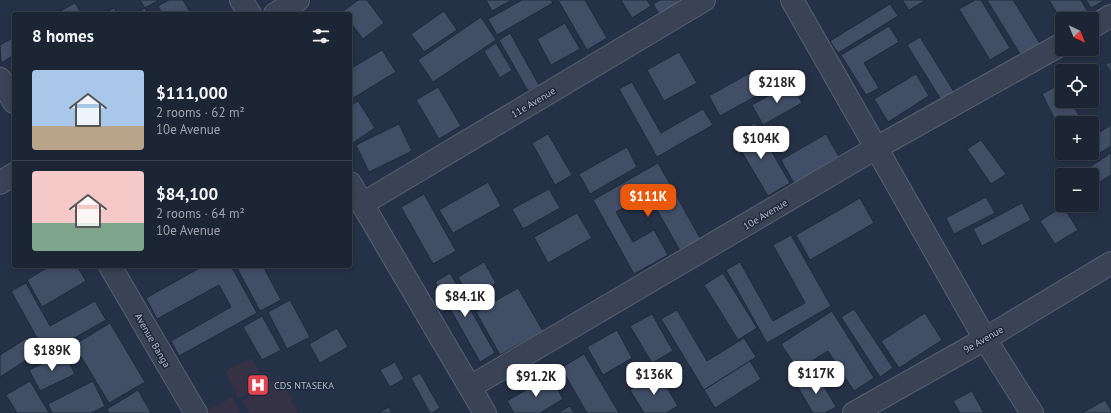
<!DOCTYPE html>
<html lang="en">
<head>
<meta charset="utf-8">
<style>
  :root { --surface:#1c2534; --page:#293140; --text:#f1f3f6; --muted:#a0a5ac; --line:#3a424f; --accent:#ea580c }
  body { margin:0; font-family:"PT Sans",sans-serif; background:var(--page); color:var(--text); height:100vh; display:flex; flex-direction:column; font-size:15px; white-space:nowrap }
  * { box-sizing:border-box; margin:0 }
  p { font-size:13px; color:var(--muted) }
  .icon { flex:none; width:22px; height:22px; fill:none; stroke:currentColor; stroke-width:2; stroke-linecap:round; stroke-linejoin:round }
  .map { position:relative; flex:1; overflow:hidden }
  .sheet { position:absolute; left:12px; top:12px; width:340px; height:256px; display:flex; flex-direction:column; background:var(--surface); border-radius:4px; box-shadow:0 2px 6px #0003,0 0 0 1px var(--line) }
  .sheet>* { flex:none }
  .needle { width:26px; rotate:137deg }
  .tools { position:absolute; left:1055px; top:12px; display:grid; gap:8px }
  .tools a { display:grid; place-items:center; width:44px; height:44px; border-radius:4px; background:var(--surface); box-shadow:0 2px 6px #0003,0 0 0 1px var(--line); font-size:20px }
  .price { position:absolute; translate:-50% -34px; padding:0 9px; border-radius:8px; background:#fff; color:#222; font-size:13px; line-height:26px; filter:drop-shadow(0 1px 2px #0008) }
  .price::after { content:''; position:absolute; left:50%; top:24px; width:12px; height:9px; margin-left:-6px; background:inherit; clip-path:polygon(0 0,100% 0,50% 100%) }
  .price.selected { background:var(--accent); color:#fff }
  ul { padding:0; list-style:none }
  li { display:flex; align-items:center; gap:12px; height:100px; padding:0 20px }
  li+li { border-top:1px solid var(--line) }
  li span { display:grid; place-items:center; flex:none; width:112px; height:80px; border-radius:4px; color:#555 }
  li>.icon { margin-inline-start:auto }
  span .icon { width:48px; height:48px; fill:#fffc; stroke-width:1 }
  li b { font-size:17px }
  h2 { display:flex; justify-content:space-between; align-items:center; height:48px; padding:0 20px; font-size:17px }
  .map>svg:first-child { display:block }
</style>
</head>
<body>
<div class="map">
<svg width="1111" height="413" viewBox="0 0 1111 413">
  <rect width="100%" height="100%" fill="#253146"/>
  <g fill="#363245">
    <path d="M 252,358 L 266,384 L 280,377 L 298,413 L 249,413 L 242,401 L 258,392 L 260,397 L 266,394 L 262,386 L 238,398 L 225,371 Z"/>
    <path d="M 233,397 L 240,413 L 202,413 Z"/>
  </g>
  <g fill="#414e66" stroke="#202a3d">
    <path d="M 140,0 L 159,0 L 145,8 Z"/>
    <path d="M 169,0 L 183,0 L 191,14 L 162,14 L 158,6 Z"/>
    <path d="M 358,0 L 367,0 L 384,23 L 363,39 L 350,22 L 350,14 L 344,14 L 342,12 Z"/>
    <path d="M 486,0 L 512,0 L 492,11 Z"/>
    <path d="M 522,0 L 551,0 L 553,3 L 497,35 L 488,19 Z"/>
    <path d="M 558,0 L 585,0 L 607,38 L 587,50 Z"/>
    <path d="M 621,0 L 647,0 L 651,6 L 632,18 Z"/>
    <path d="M 660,0 L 689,0 L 661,17 L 653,4 Z"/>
    <path d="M 902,0 L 926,0 L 909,10 Z"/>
    <path d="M 975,0 L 981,0 L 1010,48 L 990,60 L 959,9 Z"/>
    <path d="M 987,0 L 1013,0 L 1042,47 L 1023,59 Z"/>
    <path d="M 1049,0 L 1081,0 L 1088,12 L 1077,19 L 1062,19 L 1062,21 Z"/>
    <path d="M 1086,0 L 1105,0 L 1091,8 Z"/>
    <path d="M 75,3 L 82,14 L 55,14 Z"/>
    <path d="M 890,4 L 898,16 L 838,53 L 830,41 Z"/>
    <path d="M 114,8 L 118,14 L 103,14 Z"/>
    <path d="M 145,8 L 148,14 L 134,14 Z"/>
    <path d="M 444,11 L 457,30 L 424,52 L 411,34 Z"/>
    <path d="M 481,17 L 496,40 L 433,82 L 418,60 Z"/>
    <path d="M 565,23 L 580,49 L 551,65 L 537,39 Z"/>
    <path d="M 889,26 L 899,42 L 864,63 L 879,88 L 866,95 L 841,55 Z"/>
    <path d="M 510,33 L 539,85 L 528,91 L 499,40 Z"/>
    <path d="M 14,37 L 14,55 L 1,63 L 0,45 Z"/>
    <path d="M 920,37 L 956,95 L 943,103 L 907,45 Z"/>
    <path d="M 496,43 L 512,70 L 500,78 L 484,51 Z"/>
    <path d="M 382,50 L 396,72 L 350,100 L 350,69 Z"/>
    <path d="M 679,52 L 697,83 L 664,101 L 647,70 Z"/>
    <path d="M 1111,62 L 1111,73 L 1106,64 Z"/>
    <path d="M 757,69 L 769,89 L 720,116 L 709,96 Z"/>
    <path d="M 916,74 L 929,96 L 888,122 L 874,99 Z"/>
    <path d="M 632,82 L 661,133 L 703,109 L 713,125 L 657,157 L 619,89 Z"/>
    <path d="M 791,83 L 802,103 L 763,125 L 752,105 Z"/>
    <path d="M 1062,83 L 1062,101 L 1071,101 L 1083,123 L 1062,123 L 1062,133 L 1042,94 Z"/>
    <path d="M 438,87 L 461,126 L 439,139 L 416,100 Z"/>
    <path d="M 358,101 L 375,128 L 351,144 L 350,142 L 350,106 Z"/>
    <path d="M 755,123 L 790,183 L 768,196 L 733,137 Z"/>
    <path d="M 399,124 L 412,151 L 369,172 L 356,145 Z"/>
    <path d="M 1111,125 L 1111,146 L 1100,153 L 1092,140 L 1092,137 Z"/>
    <path d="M 548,134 L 572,175 L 555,185 L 532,143 Z"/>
    <path d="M 826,134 L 842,162 L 796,187 L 781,160 Z"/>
    <path d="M 981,140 L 1006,174 L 991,184 L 967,149 Z"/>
    <path d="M 627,147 L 637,167 L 590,194 L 579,174 Z"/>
    <path d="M 1111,153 L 1111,175 L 1100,182 L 1090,167 Z"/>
    <path d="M 658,163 L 704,245 L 683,256 L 648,194 L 616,212 L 633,242 L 654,230 L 668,255 L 634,274 L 593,200 Z"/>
    <path d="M 488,182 L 501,206 L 453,233 L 439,210 Z"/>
    <path d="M 549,189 L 560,208 L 523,229 L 512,209 Z"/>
    <path d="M 424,194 L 456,251 L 433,264 L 401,207 Z"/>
    <path d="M 986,197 L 995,213 L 954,234 L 946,218 Z"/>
    <path d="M 860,198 L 874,223 L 810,260 L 796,235 Z"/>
    <path d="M 1022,203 L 1031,220 L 982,246 L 973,229 Z"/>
    <path d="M 1063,206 L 1078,230 L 1055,244 L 1040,221 Z"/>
    <path d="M 577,213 L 592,238 L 548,263 L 534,237 Z"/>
    <path d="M 791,235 L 831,306 L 767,343 L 726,270 L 740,262 L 773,321 L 805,303 L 773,245 Z"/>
    <path d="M 484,262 L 496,283 L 470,299 L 458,277 Z"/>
    <path d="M 50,266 L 77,266 L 86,281 L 42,307 L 27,280 Z"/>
    <path d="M 203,266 L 231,266 L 257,313 L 179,356 L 171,341 L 231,307 L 219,285 L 157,319 L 146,298 Z"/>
    <path d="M 236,266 L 263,266 L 281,300 L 260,311 Z"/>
    <path d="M 450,273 L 495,353 L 480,362 L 435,282 Z"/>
    <path d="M 723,273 L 757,328 L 738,340 L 704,285 Z"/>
    <path d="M 26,283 L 50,326 L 95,301 L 106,320 L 46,354 L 11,291 Z"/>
    <path d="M 518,288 L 543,331 L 500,355 L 476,312 Z"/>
    <path d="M 290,300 L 310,337 L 287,349 L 268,312 Z"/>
    <path d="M 854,309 L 893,368 L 880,377 L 841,317 Z"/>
    <path d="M 677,310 L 707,361 L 744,338 L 756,357 L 704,390 L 661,319 Z"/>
    <path d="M 832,311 L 874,378 L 854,391 L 828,351 L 798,370 L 781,344 Z"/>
    <path d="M 925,313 L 942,340 L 899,368 L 881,341 Z"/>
    <path d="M 652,314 L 673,351 L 652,363 L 630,326 Z"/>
    <path d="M 262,316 L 281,350 L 262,360 L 243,327 Z"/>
    <path d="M 110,323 L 145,382 L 109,403 L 74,345 Z"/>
    <path d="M 337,328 L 348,347 L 320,363 L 309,344 Z"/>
    <path d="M 617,330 L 632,358 L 603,375 L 587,347 Z"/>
    <path d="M 27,338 L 36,354 L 0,377 L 0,355 Z"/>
    <path d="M 64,353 L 75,374 L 40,391 L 29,370 Z"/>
    <path d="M 584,354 L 619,413 L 587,413 L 561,368 Z"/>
    <path d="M 750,361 L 761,379 L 715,408 L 704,390 Z"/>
    <path d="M 395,362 L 404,379 L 390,387 L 380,370 Z"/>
    <path d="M 816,372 L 836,407 L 825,413 L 813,413 L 796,384 Z"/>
    <path d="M 420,373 L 440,408 L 432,413 L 430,413 L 411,378 Z"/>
    <path d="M 658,373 L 678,406 L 666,413 L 644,413 L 630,390 Z"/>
    <path d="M 550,376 L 563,399 L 540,413 L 514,413 L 507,401 Z"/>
    <path d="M 30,381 L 49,413 L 17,413 L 6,395 Z"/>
    <path d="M 93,381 L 105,406 L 91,413 L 52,413 L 48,404 Z"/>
    <path d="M 138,390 L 151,413 L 109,413 L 107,409 Z"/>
    <path d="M 972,391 L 984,413 L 960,413 L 953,401 Z"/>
    <path d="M 1105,400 L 1111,410 L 1111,413 L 1082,413 Z"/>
    <path d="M 570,406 L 574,413 L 558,413 Z"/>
    <path d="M 389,407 L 392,413 L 378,413 Z"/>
  </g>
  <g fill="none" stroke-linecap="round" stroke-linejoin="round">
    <g stroke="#586172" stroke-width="24">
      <g id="minor">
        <path d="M 241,0 L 250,14"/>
        <path d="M 792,0 L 985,339 L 1032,413"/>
        <path d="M 275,14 L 298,0"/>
        <path d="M 1092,27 L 1111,16"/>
        <path d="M 0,79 L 14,102"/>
        <path d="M 0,183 L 14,174"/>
        <path d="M 350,183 L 485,413"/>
        <path d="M 362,204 L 704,0"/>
        <path d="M 110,266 L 196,413"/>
        <path d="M 470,387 L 876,148 L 1062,44"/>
        <path d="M 854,413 L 985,339 L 1111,263"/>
      </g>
    </g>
    <use href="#minor" stroke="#3a4355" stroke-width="22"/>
  </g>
  <defs>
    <g id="hospital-square" transform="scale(1.15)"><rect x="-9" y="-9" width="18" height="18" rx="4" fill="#e0444e" stroke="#1e283b"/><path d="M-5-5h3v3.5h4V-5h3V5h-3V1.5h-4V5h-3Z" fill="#fff"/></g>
  </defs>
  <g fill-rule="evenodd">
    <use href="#hospital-square" x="258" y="385"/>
  </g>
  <g text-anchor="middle" stroke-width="3" stroke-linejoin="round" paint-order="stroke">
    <g font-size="10" fill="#b7bfce" stroke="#1e283b">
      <text transform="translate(533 102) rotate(-31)" y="4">11e Avenue</text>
      <text transform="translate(765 214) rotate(-31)" y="4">10e Avenue</text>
      <text transform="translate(983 339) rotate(-30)" y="4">9e Avenue</text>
      <text transform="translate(153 340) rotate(60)" y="4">Avenue Banga</text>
    </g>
    <g font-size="10" fill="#b7bfce" stroke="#1e283b" text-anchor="start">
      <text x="274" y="389">CDS NTASEKA</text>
    </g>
  </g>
</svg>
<div class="tools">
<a><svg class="needle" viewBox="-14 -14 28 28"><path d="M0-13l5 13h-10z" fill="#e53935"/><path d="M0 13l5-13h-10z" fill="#a0a5ac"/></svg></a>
<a><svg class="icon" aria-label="locate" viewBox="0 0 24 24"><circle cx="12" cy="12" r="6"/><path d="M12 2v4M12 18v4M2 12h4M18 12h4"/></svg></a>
<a>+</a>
<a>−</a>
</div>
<b class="price" style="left:777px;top:104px">$218K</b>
<b class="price" style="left:761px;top:160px">$104K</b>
<b class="price selected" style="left:648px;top:218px">$111K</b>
<b class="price" style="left:465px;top:318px">$84.1K</b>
<b class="price" style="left:52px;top:372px">$189K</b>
<b class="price" style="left:816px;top:395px">$117K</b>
<b class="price" style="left:654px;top:396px">$136K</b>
<b class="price" style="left:536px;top:398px">$91.2K</b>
<section class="sheet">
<h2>8 homes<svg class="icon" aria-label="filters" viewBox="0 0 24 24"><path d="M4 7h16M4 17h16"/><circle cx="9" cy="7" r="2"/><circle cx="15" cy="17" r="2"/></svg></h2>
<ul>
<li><span style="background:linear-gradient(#a9c7e8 70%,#b9a48a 0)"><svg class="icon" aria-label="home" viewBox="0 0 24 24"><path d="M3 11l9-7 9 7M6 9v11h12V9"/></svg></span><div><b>$111,000</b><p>2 rooms · 62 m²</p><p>10e Avenue</p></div></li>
<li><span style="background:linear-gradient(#f6c9c9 65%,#7fa58c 0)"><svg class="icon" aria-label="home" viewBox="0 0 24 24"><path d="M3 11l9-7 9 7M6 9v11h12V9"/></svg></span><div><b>$84,100</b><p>2 rooms · 64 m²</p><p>10e Avenue</p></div></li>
</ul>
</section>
</div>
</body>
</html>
